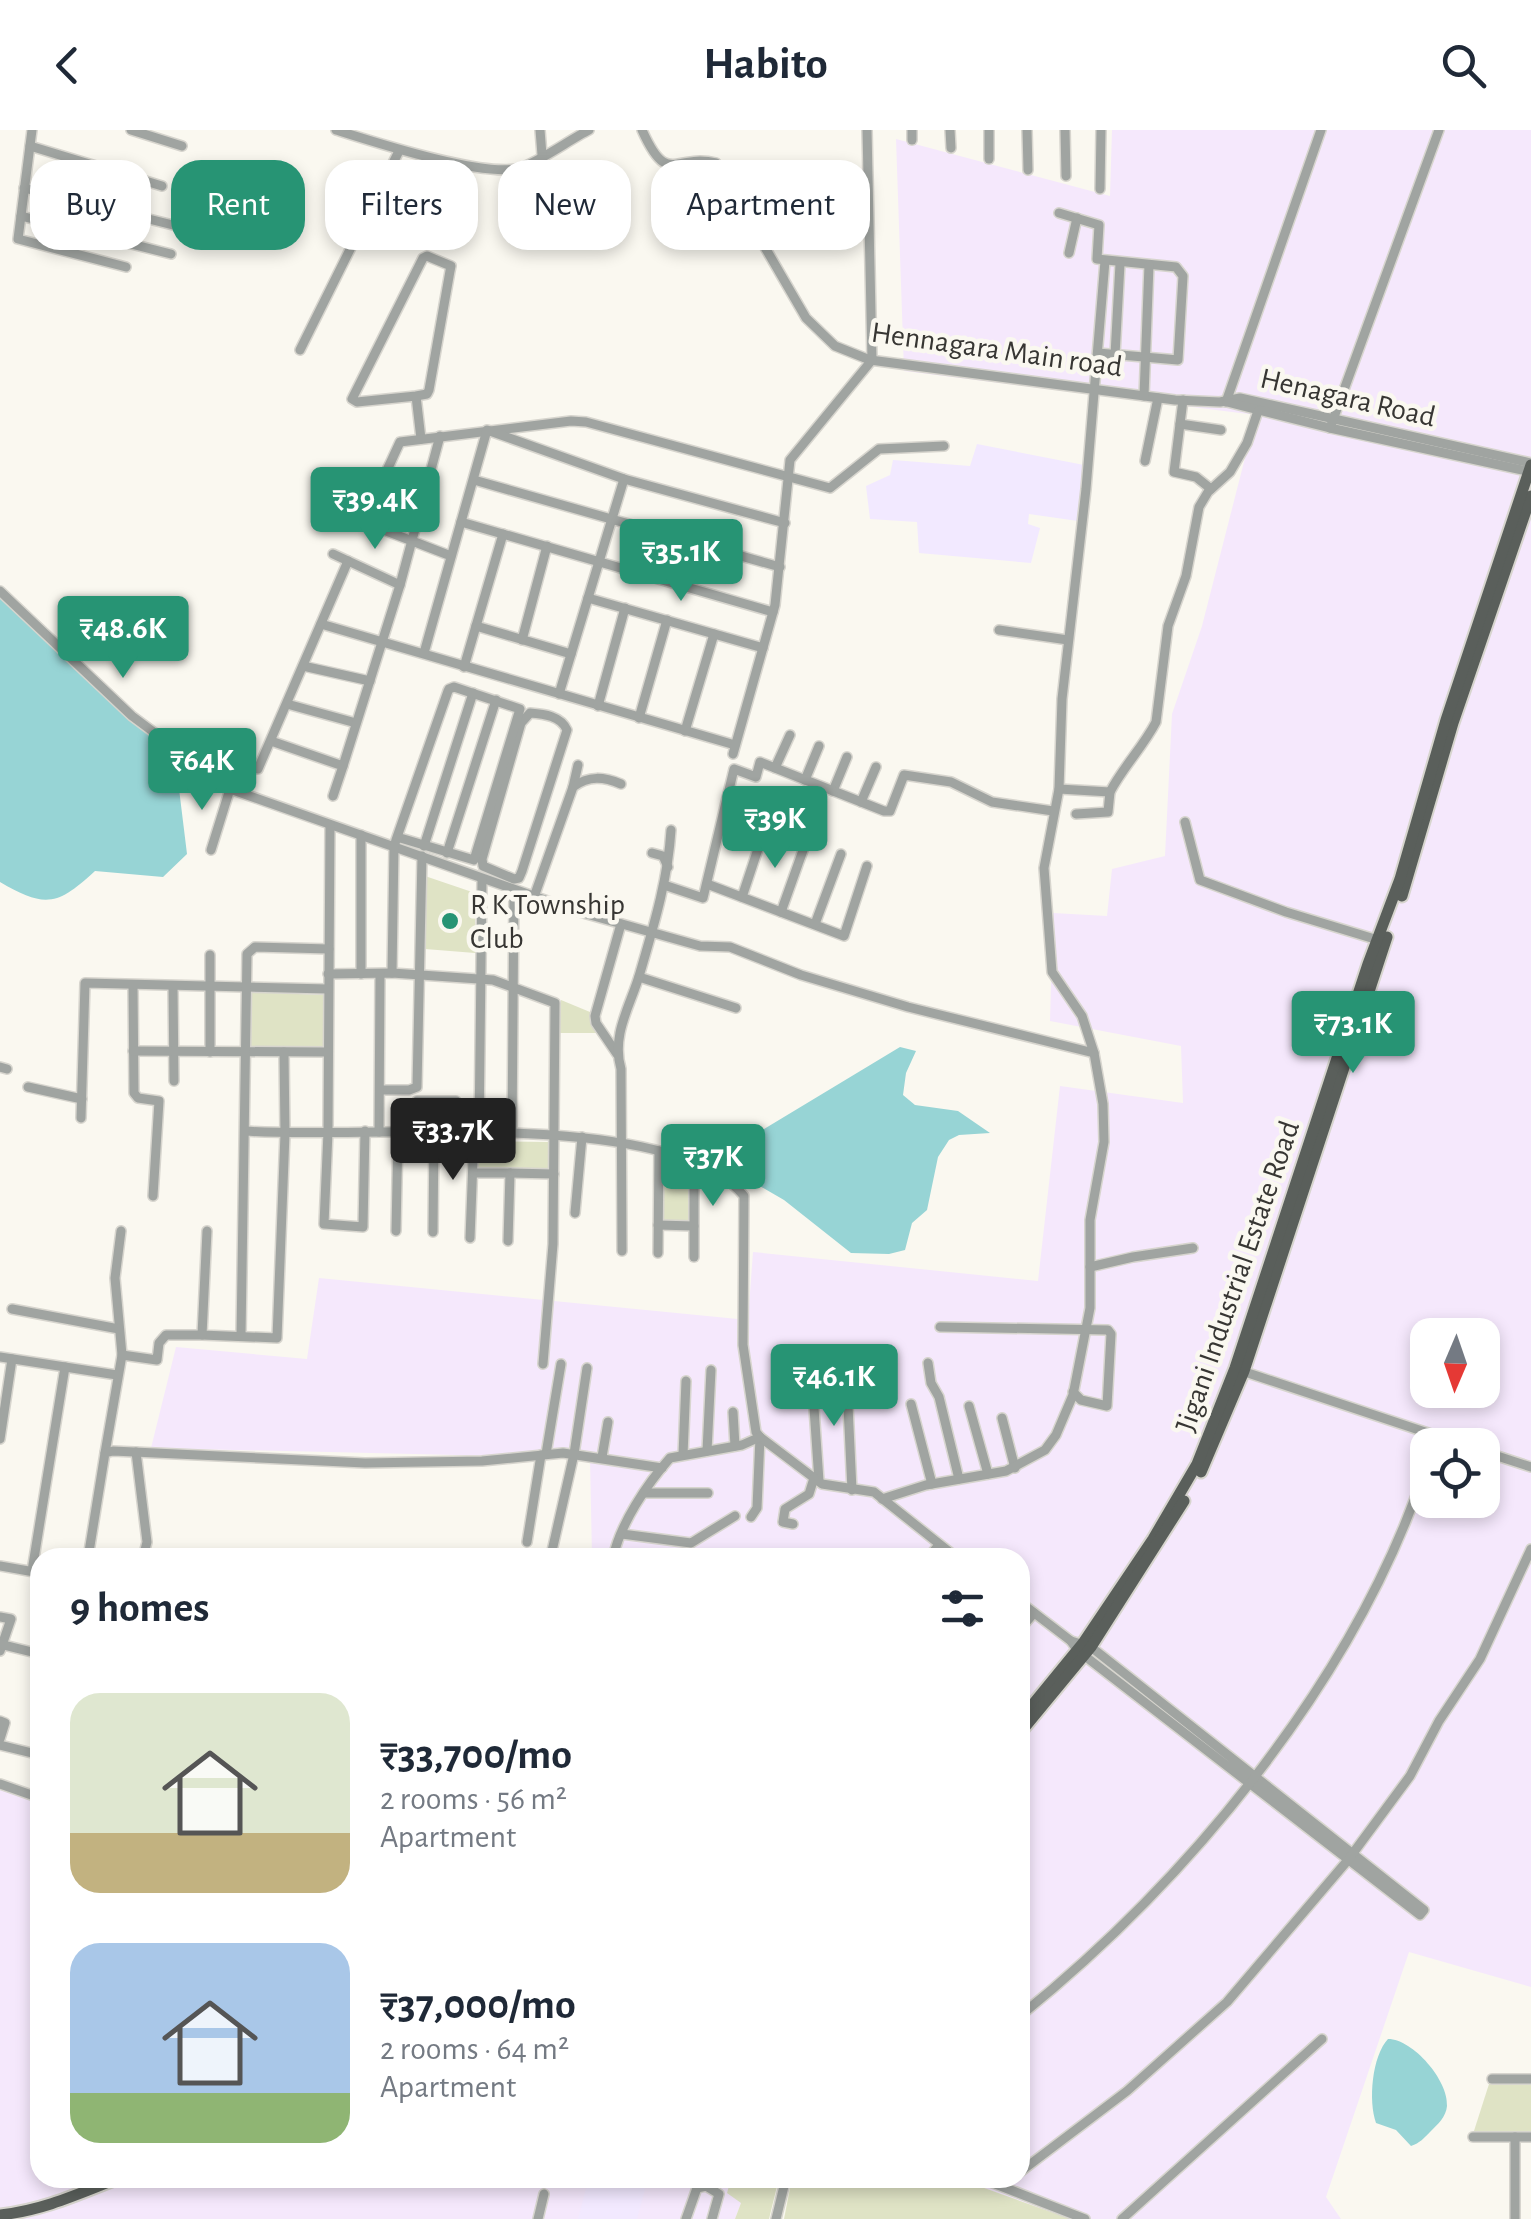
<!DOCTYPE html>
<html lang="en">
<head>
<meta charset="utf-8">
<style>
  :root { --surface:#fff; --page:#f2f2f3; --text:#1f2937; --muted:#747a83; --accent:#279474 }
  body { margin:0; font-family:"Alegreya Sans",sans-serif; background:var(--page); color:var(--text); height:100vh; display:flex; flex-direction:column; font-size:38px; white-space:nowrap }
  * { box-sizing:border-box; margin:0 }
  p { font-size:32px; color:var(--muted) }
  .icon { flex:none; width:55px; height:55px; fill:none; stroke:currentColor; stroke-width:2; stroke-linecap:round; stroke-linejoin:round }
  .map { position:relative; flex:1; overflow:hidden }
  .side { position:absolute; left:30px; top:1418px; width:1000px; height:640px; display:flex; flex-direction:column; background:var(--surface); border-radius:30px; box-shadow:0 5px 15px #0003 }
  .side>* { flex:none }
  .hud { position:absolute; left:30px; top:30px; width:1000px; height:90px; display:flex; gap:20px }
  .needle { width:65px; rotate:182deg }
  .tools { position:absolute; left:1410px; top:1188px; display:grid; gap:20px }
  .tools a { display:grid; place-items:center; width:90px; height:90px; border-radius:20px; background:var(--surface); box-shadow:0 5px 15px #0003; font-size:50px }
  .price { position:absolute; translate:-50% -85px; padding:0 22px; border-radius:10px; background:var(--accent); color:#fff; font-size:32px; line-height:65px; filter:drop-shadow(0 2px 5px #0008) }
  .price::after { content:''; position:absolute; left:50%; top:60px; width:30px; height:22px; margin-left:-15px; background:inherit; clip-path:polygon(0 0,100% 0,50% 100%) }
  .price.on { background:#222; color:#fff }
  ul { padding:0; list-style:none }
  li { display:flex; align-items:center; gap:30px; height:250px; padding:0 40px }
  li span { display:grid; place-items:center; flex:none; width:280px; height:200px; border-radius:30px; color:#555 }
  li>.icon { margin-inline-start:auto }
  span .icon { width:120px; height:120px; fill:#fffc; stroke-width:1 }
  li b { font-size:42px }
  h2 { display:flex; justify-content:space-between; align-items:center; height:120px; padding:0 40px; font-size:42px }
  .chip { padding:0 35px; border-radius:30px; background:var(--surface); box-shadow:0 5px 15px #0003; font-size:35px; line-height:90px }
  .chip.on { background:var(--accent); color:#fff }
  header { display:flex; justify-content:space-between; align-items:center; height:130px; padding:0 40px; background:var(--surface); font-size:45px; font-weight:600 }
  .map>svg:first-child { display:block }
</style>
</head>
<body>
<header><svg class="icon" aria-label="back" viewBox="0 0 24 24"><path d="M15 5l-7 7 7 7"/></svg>Habito<svg class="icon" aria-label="search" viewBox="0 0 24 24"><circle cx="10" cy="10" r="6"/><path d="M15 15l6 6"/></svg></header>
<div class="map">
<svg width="1531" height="2089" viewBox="0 0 1531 2089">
  <rect width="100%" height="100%" fill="#faf8f0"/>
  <g fill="#f5e8fc" fill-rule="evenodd">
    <path d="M 1112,0 L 1531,0 L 1531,1857 L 1409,1822 L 1326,2067 L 1341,2089 L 1070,2089 L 956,2048 L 1020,2048 L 1020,1428 L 592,1427 L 590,1328 L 151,1318 L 176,1217 L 307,1229 L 319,1148 L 748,1190 L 753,1122 L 1038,1151 L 1060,956 L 1183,973 L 1181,916 L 1050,891 L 1053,783 L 1107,786 L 1112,739 L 1165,726 L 1172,584 L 1202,496 L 1256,285 L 904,241 L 896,9 L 1110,66 ZM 1428,1205 L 1482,1205 L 1482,1260 L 1428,1260 ZM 1428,1315 L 1482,1315 L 1482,1370 L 1428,1370 Z"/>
    <path d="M 40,1643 L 40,2048 L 732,2048 L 741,2073 L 735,2089 L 0,2089 L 0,1649 L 35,1662 Z"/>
  </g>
  <g fill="#f2e9ff">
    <path d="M 977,314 L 1084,335 L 1078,391 L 1029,384 L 1028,394 L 1040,398 L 1031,433 L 919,423 L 917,392 L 870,389 L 866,356 L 890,345 L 893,330 L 970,336 Z"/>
    <path d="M 602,2048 L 648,2048 L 637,2089 L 578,2089 L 588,2051 L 600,2054 Z"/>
  </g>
  <g fill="#dfe3c5">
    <path d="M 425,746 L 475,763 L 475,823 L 425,819 Z"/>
    <path d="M 251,862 L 323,865 L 323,918 L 251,916 Z"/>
    <path d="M 561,870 L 590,882 L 596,903 L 559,903 Z"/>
    <path d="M 477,1011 L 550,1012 L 549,1040 L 477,1039 Z"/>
    <path d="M 661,1042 L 688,1043 L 688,1092 L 661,1092 Z"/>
    <path d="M 1489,1954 L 1531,1955 L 1531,2005 L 1473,2004 Z"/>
    <path d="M 715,2048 L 779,2048 L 769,2089 L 735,2089 L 741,2073 L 727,2063 L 729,2056 Z"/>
    <path d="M 792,2048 L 956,2048 L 1071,2089 L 784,2089 Z"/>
  </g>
  <g fill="#97d4d5">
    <path d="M 0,460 L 65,525 L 174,618 L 187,724 L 163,747 L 95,741 C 58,775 46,779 0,752 Z"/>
    <path d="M 900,917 L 916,921 L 906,943 L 903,965 L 915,975 L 958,981 L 990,1003 L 959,1005 L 949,1010 L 938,1027 L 927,1080 L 912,1093 L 905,1120 L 889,1124 L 851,1123 L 784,1070 L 718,1032 L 734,1017 Z"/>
    <path d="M 1388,1909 C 1413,1909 1449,1951 1447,1976 C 1446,1987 1438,1994 1430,2002 C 1424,2008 1420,2013 1411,2016 L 1396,2000 L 1376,1993 C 1368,1971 1372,1926 1388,1909 Z"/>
  </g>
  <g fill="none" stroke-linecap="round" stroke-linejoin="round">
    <g stroke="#d7d5ce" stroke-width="12">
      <g id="minor">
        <path d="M 32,0 L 18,109 L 126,137"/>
        <path d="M 131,0 L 182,16"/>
        <path d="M 336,0 C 374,12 485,48 520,38 C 537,33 571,9 589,0"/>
        <path d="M 540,0 L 542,25"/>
        <path d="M 642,0 C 668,58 674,23 716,33 L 806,188 L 835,216 L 870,230 L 1175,270 L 1220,272 L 1240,268 L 1531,333"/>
        <path d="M 912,0 L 912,10"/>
        <path d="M 950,0 L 951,18"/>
        <path d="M 989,0 L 989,29"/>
        <path d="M 1027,0 L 1028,40"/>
        <path d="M 1065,0 L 1066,46"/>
        <path d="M 30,16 L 162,56"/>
        <path d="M 24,58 L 181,97"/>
        <path d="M 1100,59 L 1101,0"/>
        <path d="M 1059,83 L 1099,95 L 1097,129 L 1176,137 L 1183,146 L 1178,230 L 1098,223"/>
        <path d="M 21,86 L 171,124"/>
        <path d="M 1069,123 L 1077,88"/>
        <path d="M 300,220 L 399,21"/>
        <path d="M 1115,225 L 1120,134"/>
        <path d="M 416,266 L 427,264 L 429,260 L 450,141 L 451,136 L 427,126 L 423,128 L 352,269 L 357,272 L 416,266 L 421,309"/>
        <path d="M 1144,266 L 1149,135"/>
        <path d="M 1183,270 L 1174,342 L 1196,347 L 1211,359"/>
        <path d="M 1226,272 L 1321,0"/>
        <path d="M 1227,272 L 1330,298 L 1531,342"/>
        <path d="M 1180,294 L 1221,300"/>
        <path d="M 1330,298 L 1439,0"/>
        <path d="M 1145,331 L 1158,268"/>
        <path d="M 362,344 L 420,371"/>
        <path d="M 474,350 L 780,437"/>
        <path d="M 381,353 L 400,312 L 571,291 L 586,292 L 830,358 L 879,319 L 944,316"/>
        <path d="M 350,387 L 451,426"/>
        <path d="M 461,392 L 773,482"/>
        <path d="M 333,424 L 400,455"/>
        <path d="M 0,461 L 132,586 L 230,659 L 576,781 L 700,816 L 730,817 L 801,845 L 908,877 L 1094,923"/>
        <path d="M 588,468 L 763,518"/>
        <path d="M 321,494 L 735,615"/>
        <path d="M 476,496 L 571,524"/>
        <path d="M 999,500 L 1068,510"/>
        <path d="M 522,510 L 547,416"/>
        <path d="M 424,523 L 487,300 L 624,349 L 785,393"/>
        <path d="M 303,536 L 370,551"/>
        <path d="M 464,537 L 503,404"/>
        <path d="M 559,564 L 624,349"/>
        <path d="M 287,574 L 356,593"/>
        <path d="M 598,576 L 625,478"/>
        <path d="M 530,583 C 544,584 561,586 567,600 L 522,741 L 519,748 L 514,749 L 483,736 L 482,729 L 521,593 Z"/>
        <path d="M 639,588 L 667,490"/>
        <path d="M 685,601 L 714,504"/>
        <path d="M 271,611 L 343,636 L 333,666"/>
        <path d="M 733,624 L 775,475 L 790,330 L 872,230 L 867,0"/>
        <path d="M 343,636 L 400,455 L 440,306"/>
        <path d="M 775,638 L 790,605"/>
        <path d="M 258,639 L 348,431"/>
        <path d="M 805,650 L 819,616"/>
        <path d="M 573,657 L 578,635"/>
        <path d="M 1059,659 L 1110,662 C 1123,637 1143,617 1156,592 L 1168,496 L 1186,446 L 1199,377 L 1208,362 L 1230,342 L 1247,313 L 1258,281"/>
        <path d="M 833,661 L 847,627"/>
        <path d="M 861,672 L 876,637"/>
        <path d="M 1076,684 L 1108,682 L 1110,662"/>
        <path d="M 1185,692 L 1200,750 L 1286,782 L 1378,810"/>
        <path d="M 330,695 L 328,1002 L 324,1094 L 363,1097 L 365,1001"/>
        <path d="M 720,700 L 760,713"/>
        <path d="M 424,716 L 473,563"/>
        <path d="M 211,720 L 230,659"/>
        <path d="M 447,723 L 496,570"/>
        <path d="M 652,723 L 663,726 L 668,737"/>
        <path d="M 707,754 L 844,806 L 867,736"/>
        <path d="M 664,755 L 703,768 L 734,639 L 756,647 L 760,632 L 884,681 L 890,681 L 904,645 L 951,652 L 992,672 L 1053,681"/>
        <path d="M 534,767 L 573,657 C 589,645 604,647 621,654"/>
        <path d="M 742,767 L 765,698"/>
        <path d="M 781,782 L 806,712"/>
        <path d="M 815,794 L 841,724"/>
        <path d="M 392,843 L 394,717 L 396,710 L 448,561 L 449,559 L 454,557 L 520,579 L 474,730 L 397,707"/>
        <path d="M 328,844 L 392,843 L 493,850 L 555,873 L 553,1114 L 543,1234"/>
        <path d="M 361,844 L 361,705"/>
        <path d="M 639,847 L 736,878"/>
        <path d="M 133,855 L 134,963 L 138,968 L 159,971 L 153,1066"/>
        <path d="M 173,856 L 174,951"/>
        <path d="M 133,921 L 327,922"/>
        <path d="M 210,922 L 210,825"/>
        <path d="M 617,924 L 596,893 L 595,886 L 621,794"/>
        <path d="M 0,937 L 7,939"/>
        <path d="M 28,957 L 82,969"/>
        <path d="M 380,960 L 409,960 L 417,957 L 422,726"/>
        <path d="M 417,971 L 456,971 L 458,1003"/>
        <path d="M 81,988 L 85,853 L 328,859"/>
        <path d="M 245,1001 C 358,1010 670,975 744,1066 L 743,1215 L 756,1302 L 760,1307 L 757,1378 L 751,1387"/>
        <path d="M 379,1002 L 380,844"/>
        <path d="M 479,1003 L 482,749"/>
        <path d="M 512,1004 L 514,760"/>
        <path d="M 473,1043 L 510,1043 L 508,1111"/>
        <path d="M 510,1043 L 554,1044"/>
        <path d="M 575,1083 L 582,1007"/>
        <path d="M 658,1095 L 694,1096"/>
        <path d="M 121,1101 L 115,1148 L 122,1225"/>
        <path d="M 207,1101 L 202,1205 L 277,1208 L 285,1004 L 284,922"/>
        <path d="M 396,1101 L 398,1002"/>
        <path d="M 433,1102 L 434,1003"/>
        <path d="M 470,1108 L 474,1004"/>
        <path d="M 622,1121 L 621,939 C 611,904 631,875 640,843 C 654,795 668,749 671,700"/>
        <path d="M 658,1123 L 659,1021"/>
        <path d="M 694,1127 L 694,1032"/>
        <path d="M 1090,1137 L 1133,1127 L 1193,1118"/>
        <path d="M 12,1179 L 119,1199"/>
        <path d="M 940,1197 L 1108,1200 L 1111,1204 L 1107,1276 L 1081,1270 L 1073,1262"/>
        <path d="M 241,1205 L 247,824 L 255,817 L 329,819"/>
        <path d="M 0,1227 L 117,1245"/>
        <path d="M 928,1233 L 931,1253 L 939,1267 L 959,1349"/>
        <path d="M 1239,1240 L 1464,1315"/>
        <path d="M 812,1249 L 819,1351"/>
        <path d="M 847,1255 L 852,1360"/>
        <path d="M 911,1274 L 932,1354"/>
        <path d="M 969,1276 L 988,1344"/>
        <path d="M 733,1282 L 735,1316"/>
        <path d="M 1002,1288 L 1015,1338"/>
        <path d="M 760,1307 L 822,1354 L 874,1362 L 957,1428"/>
        <path d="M 0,1309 L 12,1229"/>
        <path d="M 707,1321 L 711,1240"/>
        <path d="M 1482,1321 L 1531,1337"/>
        <path d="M 136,1322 L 147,1412 L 143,1428"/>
        <path d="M 105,1323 L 122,1225 L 157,1230 L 159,1213 L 166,1205 L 202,1205"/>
        <path d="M 546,1324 L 561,1234"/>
        <path d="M 683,1325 L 686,1251"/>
        <path d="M 602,1327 L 608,1292"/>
        <path d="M 645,1363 L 708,1363"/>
        <path d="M 882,1369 L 926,1355 L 1006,1341 L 1045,1320 L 1056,1305 L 1073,1265 L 1090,1178 L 1090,1090 L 1104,1012 L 1103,974 L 1094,923 L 1082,886 L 1052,842 L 1044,738 L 1059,659 L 1062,569 L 1086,359 L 1105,131"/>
        <path d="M 793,1394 L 783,1392 L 785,1379 L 809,1364 L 814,1348"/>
        <path d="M 622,1404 L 691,1413 L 735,1386"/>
        <path d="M 527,1412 L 541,1325"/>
        <path d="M 552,1421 L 574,1324 L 587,1238"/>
        <path d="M 88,1428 L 105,1323 L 113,1321 L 365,1333 L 482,1331 L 563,1323 L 662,1338"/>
        <path d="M 613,1428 C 620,1394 647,1354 670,1328 L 742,1315 L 760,1307"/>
        <path d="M 928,1428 L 939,1415"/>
        <path d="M 0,1436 L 40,1443"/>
        <path d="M 32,1441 L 65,1237"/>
        <path d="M 1020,1472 L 1071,1511"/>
        <path d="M 0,1487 L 11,1489 L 0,1521"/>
        <path d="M 1020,1499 L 1034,1483"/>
        <path d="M 1071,1511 L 1091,1517 L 1424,1780 L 1420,1785 L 1077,1520 Z"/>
        <path d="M 0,1514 L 40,1524"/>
        <path d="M 0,1591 L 5,1593 L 0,1609"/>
        <path d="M 0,1615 L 40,1625"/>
        <path d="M 0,1654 L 40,1668"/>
        <path d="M 1020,1886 C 1192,1747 1359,1545 1428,1331"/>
        <path d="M 1492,1949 L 1531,1949"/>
        <path d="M 1473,2007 L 1531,2007"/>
        <path d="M 1515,2007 L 1515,2089"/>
        <path d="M 1020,2042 L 1127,1961 L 1227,1872 L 1348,1730 L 1410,1646 L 1439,1591 L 1480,1529 L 1531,1419"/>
        <path d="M 980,2048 L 1085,2089"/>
        <path d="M 538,2089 L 544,2064"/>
        <path d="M 686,2089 L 697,2058 L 706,2056 L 719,2064 L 712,2089"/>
        <path d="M 776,2089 L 786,2048"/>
        <path d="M 1122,2089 L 1322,1909"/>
      </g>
    </g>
    <g stroke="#d7d5ce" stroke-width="15">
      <g id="major">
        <path d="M 1402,766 L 1453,593 L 1531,366"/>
        <path d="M 1201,1342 L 1244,1241 L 1387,807"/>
        <path d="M 1020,1590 L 1083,1513 L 1153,1409 L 1197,1334 L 1235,1238 L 1368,834 L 1400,749 L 1446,590 L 1531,335"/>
        <path d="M 1020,1603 L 1091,1517 L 1184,1371"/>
        <path d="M 0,2085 C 44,2080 78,2064 119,2048"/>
      </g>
    </g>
    <use href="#minor" stroke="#a0a4a1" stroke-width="9"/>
    <use href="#major" stroke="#5a5f5b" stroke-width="11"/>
  </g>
  <circle fill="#279474" stroke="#faf8f0" stroke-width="4" cx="450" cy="791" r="10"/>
  <g text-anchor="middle" stroke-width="9" stroke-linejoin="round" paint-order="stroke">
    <g font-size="30" fill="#373633" stroke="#faf8f0">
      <text transform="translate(997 219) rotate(8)" y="10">Hennagara Main road</text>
      <text transform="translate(1348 267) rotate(13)" y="10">Henagara Road</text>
      <text transform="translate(1237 1146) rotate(-71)" y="10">Jigani Industrial Estate Road</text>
    </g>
    <g font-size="30" fill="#373633" stroke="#faf8f0" text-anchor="start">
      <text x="470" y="784">R K Township<tspan x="470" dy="34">Club</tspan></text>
    </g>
  </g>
</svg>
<div class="tools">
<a><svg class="needle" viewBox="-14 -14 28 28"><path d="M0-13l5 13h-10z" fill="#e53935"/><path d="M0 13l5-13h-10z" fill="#747a83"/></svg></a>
<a><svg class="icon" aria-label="locate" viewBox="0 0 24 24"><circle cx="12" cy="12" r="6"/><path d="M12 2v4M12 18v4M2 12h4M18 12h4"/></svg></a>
</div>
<b class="price" style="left:375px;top:422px">₹39.4K</b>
<b class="price" style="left:681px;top:474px">₹35.1K</b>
<b class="price" style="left:123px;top:551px">₹48.6K</b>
<b class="price" style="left:202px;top:683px">₹64K</b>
<b class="price" style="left:775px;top:741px">₹39K</b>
<b class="price" style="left:1353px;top:946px">₹73.1K</b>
<b class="price on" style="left:453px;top:1053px">₹33.7K</b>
<b class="price" style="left:713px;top:1079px">₹37K</b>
<b class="price" style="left:834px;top:1299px">₹46.1K</b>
<div class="hud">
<a class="chip">Buy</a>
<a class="chip on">Rent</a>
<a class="chip">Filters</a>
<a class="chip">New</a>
<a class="chip">Apartment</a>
</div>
<section class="side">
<h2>9 homes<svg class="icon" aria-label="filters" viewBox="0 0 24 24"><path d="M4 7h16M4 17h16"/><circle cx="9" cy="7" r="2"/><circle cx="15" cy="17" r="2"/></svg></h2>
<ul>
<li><span style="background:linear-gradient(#dfe7d0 70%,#c2b280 0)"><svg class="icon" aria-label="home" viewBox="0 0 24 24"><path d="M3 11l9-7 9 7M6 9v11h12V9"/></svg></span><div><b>₹33,700/mo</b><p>2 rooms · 56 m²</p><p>Apartment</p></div></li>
<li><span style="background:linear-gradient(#a9c7e8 75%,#8fb573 0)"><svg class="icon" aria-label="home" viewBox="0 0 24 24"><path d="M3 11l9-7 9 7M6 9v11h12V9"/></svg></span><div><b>₹37,000/mo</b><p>2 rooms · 64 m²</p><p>Apartment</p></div></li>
</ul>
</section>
</div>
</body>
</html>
